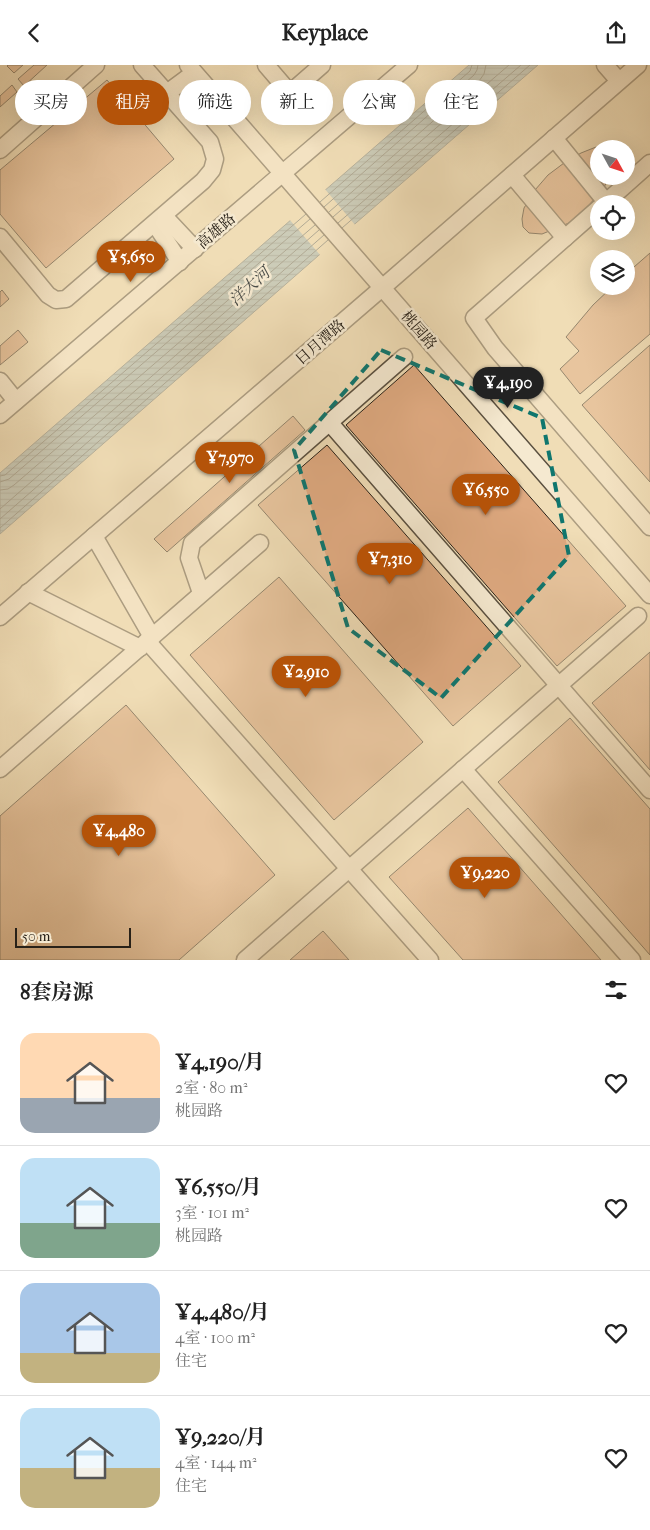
<!DOCTYPE html>
<html lang="zh">
<head>
<meta charset="utf-8">
<style>
  :root { --surface:#fff; --page:#f6f6f6; --text:#222; --muted:#767676; --line:#e0e0e0; --accent:#b45309 }
  body { margin:0; font-family:"IM FELL French Canon","Noto Serif SC",serif; background:var(--page); color:var(--text); height:100vh; display:flex; flex-direction:column; font-size:19px; white-space:nowrap }
  * { box-sizing:border-box; margin:0 }
  p { font-size:16px; color:var(--muted) }
  .icon { flex:none; width:28px; height:28px; fill:none; stroke:currentColor; stroke-width:2; stroke-linecap:round; stroke-linejoin:round }
  .map { position:relative; height:895px; overflow:hidden }
  .details { display:flex; flex-direction:column; background:var(--surface); flex:1 }
  .details>* { flex:none }
  .hud { position:absolute; left:15px; top:15px; width:620px; height:45px; display:flex; gap:10px }
  .needle { width:32px; rotate:130deg }
  .buttons { position:absolute; left:590px; top:75px; display:grid; gap:10px }
  .buttons a { display:grid; place-items:center; width:45px; height:45px; border-radius:50%; background:var(--surface); box-shadow:0 5px 20px #0002; font-size:25px }
  .scale { position:absolute; left:15px; bottom:12px; width:116px; box-sizing:border-box; padding-left:5px; border:2px solid #282118; border-top:0; font-size:14px; line-height:18px; white-space:nowrap; color:#282118; -webkit-text-stroke:4px #f5e9d0; paint-order:stroke }
  .price { position:absolute; translate:-50% -42px; padding:0 11px; border-radius:18px; background:var(--accent); color:#fff; font-size:16px; line-height:32px; filter:drop-shadow(0 1px 2px #0008) }
  .price::after { content:''; position:absolute; left:50%; top:30px; width:15px; height:11px; margin-left:-8px; background:inherit; clip-path:polygon(0 0,100% 0,50% 100%) }
  .price.current { background:#222; color:#fff }
  ul { padding:0; list-style:none }
  li { display:flex; align-items:center; gap:15px; height:125px; padding:0 20px }
  li+li { border-top:1px solid var(--line) }
  li span { display:grid; place-items:center; flex:none; width:140px; height:100px; border-radius:15px; color:#555 }
  li>.icon { margin-inline-start:auto }
  span .icon { width:60px; height:60px; fill:#fffc; stroke-width:1 }
  li b { font-size:21px }
  h2 { display:flex; justify-content:space-between; align-items:center; height:60px; padding:0 20px; font-size:21px }
  .pill { padding:0 18px; border-radius:22px; background:var(--surface); box-shadow:0 5px 20px #0002; font-size:18px; line-height:45px }
  .pill.current { background:var(--accent); color:#fff }
  header { display:flex; justify-content:space-between; align-items:center; height:65px; padding:0 20px; background:var(--surface); font-size:22px; font-weight:700 }
  .map>svg:first-child { display:block }
</style>
</head>
<body>
<header><svg class="icon" aria-label="back" viewBox="0 0 24 24"><path d="M15 5l-7 7 7 7"/></svg>Keyplace<svg class="icon" aria-label="share" viewBox="0 0 24 24"><path d="M12 15V3M7 8l5-5 5 5M5 13v7h14v-7"/></svg></header>
<div class="map">
<svg width="650" height="895" viewBox="0 0 650 895">
  <defs>
    <pattern id="water-rules" width="6" height="5" patternUnits="userSpaceOnUse" patternTransform="scale(1.25)"><rect width="6" height="5" fill="#a1b8bb"/><path d="M0 2.5h6" fill="none" stroke="#839597"/></pattern>
  </defs>
  <rect width="100%" height="100%" fill="#f0ddb7"/>
  <filter id="stains"><feTurbulence type="fractalNoise" baseFrequency=".004" numOctaves="4"/><feColorMatrix values="0 0 0 0 .2 0 0 0 0 .09 0 0 0 0 .02 0 0 0 .5 -.17"/></filter>
  <radialGradient id="worn" r=".72"><stop offset=".6" stop-color="#630" stop-opacity="0"/><stop offset="1" stop-color="#630" stop-opacity=".3"/></radialGradient>
  <path fill="url(#water-rules)" stroke="#717c7a" d="M 469,0 L 538,0 L 326,184 L 0,469 L 0,408 Z"/>
  <path fill="#f0ddb7" d="M 324,123 L 356,161 L 321,191 L 289,154 Z"/>
  <g fill="none" stroke-linecap="round" stroke-linejoin="round">
    <g stroke="#646c6a" stroke-width="1">
      <path d="M 320,137 L 470,6 L 472,0"/>
      <path d="M 324,142 L 474,10 L 477,5 L 478,0"/>
      <path d="M 329,147 L 479,16 L 484,9 L 486,0"/>
      <path d="M 333,152 L 509,0"/>
      <path d="M 338,158 L 521,0"/>
      <path d="M 342,163 L 530,0"/>
      <path d="M 0,411 L 5,410 L 306,149"/>
      <path d="M 0,417 L 9,414 L 310,154"/>
      <path d="M 0,425 L 8,424 L 14,420 L 315,160"/>
      <path d="M 0,444 L 319,165"/>
      <path d="M 0,454 L 324,170"/>
      <path d="M 0,463 L 328,175"/>
    </g>
  </g>
  <g fill="#dea980" stroke="#282118">
    <path d="M 8,0 L 23,0 L 14,8 L 7,1 Z"/>
    <path d="M 34,0 L 47,0 L 24,21 L 18,14 Z"/>
    <path d="M 107,15 L 174,94 L 46,203 L 0,149 L 0,105 Z"/>
    <path d="M 12,20 L 17,27 L 0,42 L 0,31 Z"/>
    <path d="M 596,82 L 607,84 L 599,84 L 599,111 L 610,111 L 603,124 L 583,147 L 569,158 L 542,169 L 529,168 L 523,162 L 522,154 L 524,143 L 535,125 L 548,110 L 564,98 L 581,88 Z"/>
    <path d="M 650,188 L 650,269 L 580,329 L 560,304 L 579,286 L 566,272 L 593,240 L 613,221 L 626,221 L 626,209 Z"/>
    <path d="M 2,225 L 9,234 L 0,242 L 0,227 Z"/>
    <path d="M 18,265 L 28,277 L 0,300 L 0,281 Z"/>
    <path d="M 650,280 L 650,417 L 582,340 Z"/>
    <path d="M 414,300 L 626,541 L 557,601 L 346,360 Z"/>
    <path d="M 293,351 L 305,365 L 167,487 L 154,474 Z"/>
    <path d="M 327,380 L 521,601 L 453,661 L 258,440 Z"/>
    <path d="M 279,512 L 423,677 L 334,755 L 190,590 Z"/>
    <path d="M 650,587 L 650,705 L 592,638 Z"/>
    <path d="M 126,640 L 275,810 L 179,895 L 0,895 L 0,751 Z"/>
    <path d="M 570,653 L 650,744 L 650,890 L 498,717 Z"/>
    <path d="M 468,743 L 601,895 L 463,895 L 389,812 Z"/>
    <path d="M 323,866 L 349,895 L 290,895 Z"/>
  </g>
  <g fill="none" stroke-linecap="round" stroke-linejoin="round">
    <g stroke="#5a5040" stroke-width="19">
      <g id="minor">
        <path d="M 188,0 L 650,530"/>
        <path d="M 266,0 L 290,28 L 322,0"/>
        <path d="M 605,0 L 619,16"/>
        <path d="M 167,28 L 194,8"/>
        <path d="M 554,73 L 606,137"/>
        <path d="M 0,85 L 96,0"/>
        <path d="M 512,110 L 565,173"/>
        <path d="M 604,139 L 650,98"/>
        <path d="M 599,143 L 474,253 L 495,283 L 650,462"/>
        <path d="M 164,151 L 195,184"/>
        <path d="M 155,159 L 180,197"/>
        <path d="M 0,172 L 48,230 L 56,235 L 66,234 L 203,116 L 212,105 L 215,94 L 210,77 L 142,0"/>
        <path d="M 0,316 L 16,336"/>
        <path d="M 0,350 L 409,0"/>
        <path d="M 329,357 L 650,725"/>
        <path d="M 94,471 L 152,572"/>
        <path d="M 28,527 L 140,583"/>
        <path d="M 201,528 L 189,493 L 192,478 L 404,292"/>
        <path d="M 0,552 L 382,223 L 638,0"/>
        <path d="M 147,576 L 430,895"/>
        <path d="M 0,704 L 260,478"/>
        <path d="M 463,704 L 632,895"/>
        <path d="M 245,895 L 638,551"/>
      </g>
    </g>
    <use href="#minor" stroke="#f5e9d0" stroke-width="16"/>
  </g>
  <path d="M0 0H650V895H0ZM 381,285 L 542,353 L 569,491 L 441,633 L 348,563 L 294,385 Z" fill="#f0ddb7" fill-opacity=".55" fill-rule="evenodd"/>
  <path fill="none" stroke="#0f766e" stroke-width="4" stroke-dasharray="10 6" stroke-linejoin="round" d="M 381,285 L 542,353 L 569,491 L 441,633 L 348,563 L 294,385 Z"/>
  <g text-anchor="middle" stroke-width="5" stroke-linejoin="round" paint-order="stroke">
    <g font-size="15" fill="#282118" stroke="#f5e9d0">
      <text transform="translate(216 166) rotate(-41)" y="5">高雄路</text>
      <text transform="translate(419 265) rotate(49)" y="5">桃园路</text>
      <text transform="translate(320 277) rotate(-41)" y="5">日月潭路</text>
    </g>
    <g font-size="16" font-style="italic" fill="#4c4e49" stroke="#f5e9d0">
      <text transform="translate(249 221) rotate(-42)" y="6">洋大河</text>
    </g>
  </g>
  <rect width="100%" height="100%" filter="url(#stains)"/>
  <rect width="100%" height="100%" fill="url(#worn)"/>
</svg>
<div class="buttons">
<a><svg class="needle" viewBox="-14 -14 28 28"><path d="M0-13l5 13h-10z" fill="#e53935"/><path d="M0 13l5-13h-10z" fill="#767676"/></svg></a>
<a><svg class="icon" aria-label="locate" viewBox="0 0 24 24"><circle cx="12" cy="12" r="6"/><path d="M12 2v4M12 18v4M2 12h4M18 12h4"/></svg></a>
<a><svg class="icon" aria-label="layers" viewBox="0 0 24 24"><path d="M12 4l9 5-9 5-9-5zM3 14l9 5 9-5"/></svg></a>
</div>
<div class="scale">50 m</div>
<b class="price" style="left:131px;top:218px">¥5,650</b>
<b class="price current" style="left:508px;top:344px">¥4,190</b>
<b class="price" style="left:230px;top:419px">¥7,970</b>
<b class="price" style="left:486px;top:451px">¥6,550</b>
<b class="price" style="left:390px;top:520px">¥7,310</b>
<b class="price" style="left:306px;top:633px">¥2,910</b>
<b class="price" style="left:119px;top:792px">¥4,480</b>
<b class="price" style="left:485px;top:834px">¥9,220</b>
<div class="hud">
<a class="pill">买房</a>
<a class="pill current">租房</a>
<a class="pill">筛选</a>
<a class="pill">新上</a>
<a class="pill">公寓</a>
<a class="pill">住宅</a>
</div>
</div>
<section class="details">
<h2>8套房源<svg class="icon" aria-label="filters" viewBox="0 0 24 24"><path d="M4 7h16M4 17h16"/><circle cx="9" cy="7" r="2"/><circle cx="15" cy="17" r="2"/></svg></h2>
<ul>
<li><span style="background:linear-gradient(#ffd9b3 65%,#9aa5b1 0)"><svg class="icon" aria-label="home" viewBox="0 0 24 24"><path d="M3 11l9-7 9 7M6 9v11h12V9"/></svg></span><div><b>¥4,190/月</b><p>2室 · 80 m²</p><p>桃园路</p></div><svg class="icon" aria-label="heart" viewBox="0 0 24 24"><path d="M12 20l-8-8c-3-5 5-10 8-4 3-6 11-1 8 4z"/></svg></li>
<li><span style="background:linear-gradient(#bfe0f5 65%,#7fa58c 0)"><svg class="icon" aria-label="home" viewBox="0 0 24 24"><path d="M3 11l9-7 9 7M6 9v11h12V9"/></svg></span><div><b>¥6,550/月</b><p>3室 · 101 m²</p><p>桃园路</p></div><svg class="icon" aria-label="heart" viewBox="0 0 24 24"><path d="M12 20l-8-8c-3-5 5-10 8-4 3-6 11-1 8 4z"/></svg></li>
<li><span style="background:linear-gradient(#a9c7e8 70%,#c2b280 0)"><svg class="icon" aria-label="home" viewBox="0 0 24 24"><path d="M3 11l9-7 9 7M6 9v11h12V9"/></svg></span><div><b>¥4,480/月</b><p>4室 · 100 m²</p><p>住宅</p></div><svg class="icon" aria-label="heart" viewBox="0 0 24 24"><path d="M12 20l-8-8c-3-5 5-10 8-4 3-6 11-1 8 4z"/></svg></li>
<li><span style="background:linear-gradient(#bfe0f5 60%,#c2b280 0)"><svg class="icon" aria-label="home" viewBox="0 0 24 24"><path d="M3 11l9-7 9 7M6 9v11h12V9"/></svg></span><div><b>¥9,220/月</b><p>4室 · 144 m²</p><p>住宅</p></div><svg class="icon" aria-label="heart" viewBox="0 0 24 24"><path d="M12 20l-8-8c-3-5 5-10 8-4 3-6 11-1 8 4z"/></svg></li>
</ul>
</section>
</body>
</html>
